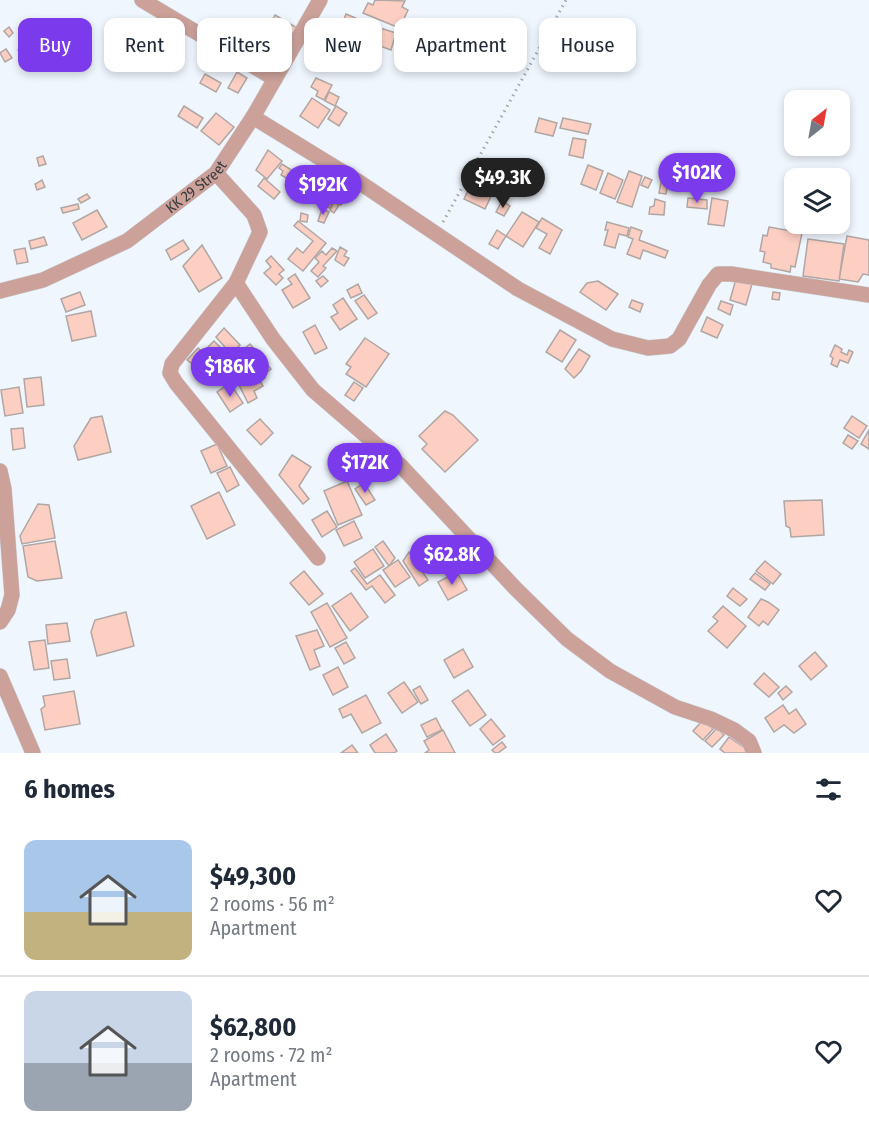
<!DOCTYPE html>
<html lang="en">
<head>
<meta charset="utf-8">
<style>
  :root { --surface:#fff; --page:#f6f6f7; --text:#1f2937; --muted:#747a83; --line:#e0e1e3; --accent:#7c3aed }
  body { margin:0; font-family:"Fira Sans Condensed",sans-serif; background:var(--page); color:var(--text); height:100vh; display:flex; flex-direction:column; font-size:22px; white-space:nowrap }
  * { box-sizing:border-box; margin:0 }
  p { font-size:20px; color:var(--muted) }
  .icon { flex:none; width:33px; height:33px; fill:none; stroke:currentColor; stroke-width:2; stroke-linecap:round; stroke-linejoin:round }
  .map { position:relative; height:753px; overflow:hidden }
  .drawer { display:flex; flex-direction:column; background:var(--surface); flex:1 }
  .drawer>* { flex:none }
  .guide { position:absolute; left:18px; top:18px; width:834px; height:54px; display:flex; gap:12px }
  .needle { width:39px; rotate:31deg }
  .fabs { position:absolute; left:784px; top:90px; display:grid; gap:12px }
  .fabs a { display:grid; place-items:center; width:66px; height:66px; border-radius:12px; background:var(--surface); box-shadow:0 3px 9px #0003; font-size:30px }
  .price { position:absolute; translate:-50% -51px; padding:0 14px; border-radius:21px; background:var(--accent); color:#fff; font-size:20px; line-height:39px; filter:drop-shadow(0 2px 3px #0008) }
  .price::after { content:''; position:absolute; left:50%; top:36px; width:18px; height:14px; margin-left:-9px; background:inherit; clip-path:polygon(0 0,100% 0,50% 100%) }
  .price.current { background:#222; color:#fff }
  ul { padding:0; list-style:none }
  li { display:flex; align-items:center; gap:18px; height:150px; padding:0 24px }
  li+li { border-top:2px solid var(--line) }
  li span { display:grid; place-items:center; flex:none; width:168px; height:120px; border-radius:12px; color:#555 }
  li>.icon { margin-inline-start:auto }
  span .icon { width:72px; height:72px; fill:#fffc; stroke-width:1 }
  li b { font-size:26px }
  h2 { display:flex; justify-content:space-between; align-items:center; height:72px; padding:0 24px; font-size:26px }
  .tag { padding:0 21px; border-radius:12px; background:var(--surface); box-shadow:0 3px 9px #0003; font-size:21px; line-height:54px }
  .tag.current { background:var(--accent); color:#fff }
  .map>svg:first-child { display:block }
</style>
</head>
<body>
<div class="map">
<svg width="869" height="753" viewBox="0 0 869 753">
  <rect width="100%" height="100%" fill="#f0f6fe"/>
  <g fill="#fdcfc3" stroke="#b0a6a3" stroke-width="1.5">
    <path d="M 375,0 L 405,1 L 402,7 L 408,10 L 402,23 L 399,22 L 397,27 L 363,13 L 368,3 L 373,5 Z"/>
    <path d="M 346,14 L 372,25 L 364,45 L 338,34 Z"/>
    <path d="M 275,15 L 299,29 L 289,48 L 265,34 Z"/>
    <path d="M 374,26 L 396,33 L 391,50 L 369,42 Z"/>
    <path d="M 9,27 L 13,33 L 9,37 L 4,31 Z"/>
    <path d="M 258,34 L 285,47 L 278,62 L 251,49 Z"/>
    <path d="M 25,43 L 35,53 L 29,60 L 18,50 Z"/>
    <path d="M 6,49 L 12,58 L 5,62 L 0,53 Z"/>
    <path d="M 237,72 L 247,78 L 238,93 L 228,88 Z"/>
    <path d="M 205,74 L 221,83 L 216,92 L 200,83 Z"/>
    <path d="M 316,78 L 332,85 L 324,100 L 316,96 L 318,91 L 311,87 Z"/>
    <path d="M 329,92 L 339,97 L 335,106 L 325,101 Z"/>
    <path d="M 312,98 L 330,110 L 318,128 L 300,116 Z"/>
    <path d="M 184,106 L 203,118 L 197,128 L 178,116 Z"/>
    <path d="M 336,106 L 347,113 L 339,126 L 328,119 Z"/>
    <path d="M 216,113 L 234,127 L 219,145 L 201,131 Z"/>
    <path d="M 539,118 L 557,123 L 553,136 L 535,132 Z"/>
    <path d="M 563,118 L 591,124 L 588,134 L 560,128 Z"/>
    <path d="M 573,138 L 586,140 L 583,158 L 569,155 Z"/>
    <path d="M 268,150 L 282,161 L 267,179 L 256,170 Z"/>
    <path d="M 43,156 L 46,164 L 39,166 L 37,158 Z"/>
    <path d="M 491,160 L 518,173 L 514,180 L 518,184 L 511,195 L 507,194 L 504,198 L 485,185 L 486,172 Z"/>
    <path d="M 282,164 L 296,173 L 291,181 L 281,175 L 283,171 L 279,168 Z"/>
    <path d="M 588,165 L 603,171 L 596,190 L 581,184 Z"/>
    <path d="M 522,170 L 529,174 L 524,183 L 516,179 Z"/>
    <path d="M 629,171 L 642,176 L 632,207 L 617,202 Z"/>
    <path d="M 608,173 L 623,180 L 615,199 L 600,193 Z"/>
    <path d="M 645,177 L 652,180 L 648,188 L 641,185 Z"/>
    <path d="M 264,178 L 280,192 L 274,199 L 258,186 Z"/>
    <path d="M 320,178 L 348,193 L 341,205 L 333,201 L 330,208 L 325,206 L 329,199 L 313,191 Z"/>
    <path d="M 42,180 L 45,187 L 37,190 L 35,184 Z"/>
    <path d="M 661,182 L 668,183 L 666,194 L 659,193 Z"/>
    <path d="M 472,183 L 492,194 L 485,209 L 464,199 Z"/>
    <path d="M 87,194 L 90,198 L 81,203 L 78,199 Z"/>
    <path d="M 688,198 L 707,200 L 707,209 L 687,207 Z"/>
    <path d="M 712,198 L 728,201 L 724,226 L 708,224 Z"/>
    <path d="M 655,199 L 665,202 L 664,215 L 649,214 L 650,207 L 654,206 Z"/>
    <path d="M 502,201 L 510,206 L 504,216 L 496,212 Z"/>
    <path d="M 334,202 L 339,205 L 334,213 L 330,210 Z"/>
    <path d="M 78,204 L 79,209 L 63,213 L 61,208 Z"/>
    <path d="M 322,209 L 329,212 L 324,223 L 318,221 Z"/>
    <path d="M 97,210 L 107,227 L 82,240 L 73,223 Z"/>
    <path d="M 522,212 L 539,222 L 523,247 L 506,236 Z"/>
    <path d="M 301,213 L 308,215 L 307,222 L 300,221 Z"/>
    <path d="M 542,218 L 562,230 L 550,254 L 539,248 L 547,234 L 536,228 Z"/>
    <path d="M 298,221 L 326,243 L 303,271 L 288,259 L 297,248 L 303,253 L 313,241 L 294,226 Z"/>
    <path d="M 607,222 L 629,228 L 627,236 L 619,234 L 615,248 L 604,245 L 608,230 L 605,230 Z"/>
    <path d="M 631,227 L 642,231 L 639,240 L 668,251 L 665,258 L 643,250 L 640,259 L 627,254 L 633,239 L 628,237 Z"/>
    <path d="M 769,227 L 802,233 L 795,267 L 791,266 L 790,272 L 771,268 L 771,264 L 763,262 L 765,252 L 760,251 L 763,235 L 767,236 Z"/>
    <path d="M 497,230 L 506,236 L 498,249 L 489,244 Z"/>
    <path d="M 847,236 L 869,240 L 869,275 L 863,274 L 858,282 L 839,279 Z"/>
    <path d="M 44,237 L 47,245 L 31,249 L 29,241 Z"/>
    <path d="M 808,239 L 844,244 L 839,281 L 803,276 Z"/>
    <path d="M 183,240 L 189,249 L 171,260 L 166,250 Z"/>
    <path d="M 202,245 L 222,278 L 199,292 L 183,266 Z"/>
    <path d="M 340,247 L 347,251 L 344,256 L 349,258 L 344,266 L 335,260 Z"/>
    <path d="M 25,248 L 28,262 L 17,264 L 14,250 Z"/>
    <path d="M 332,248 L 337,251 L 323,266 L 326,268 L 318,277 L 311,271 L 319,262 L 315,258 L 322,251 L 326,255 Z"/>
    <path d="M 271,256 L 284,270 L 279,274 L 283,278 L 276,285 L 264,273 L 271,267 L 266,261 Z"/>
    <path d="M 295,274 L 310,298 L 293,308 L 282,290 L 292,284 L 288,279 Z"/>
    <path d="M 323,276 L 328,281 L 321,287 L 316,281 Z"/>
    <path d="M 736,279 L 752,284 L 746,305 L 730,300 Z"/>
    <path d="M 598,281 L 618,294 L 606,310 L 580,292 L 587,283 Z"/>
    <path d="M 358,284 L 362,293 L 351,298 L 347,290 Z"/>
    <path d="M 80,292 L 85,305 L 66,312 L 61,299 Z"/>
    <path d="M 773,292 L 780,293 L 779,300 L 772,299 Z"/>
    <path d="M 364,295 L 377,313 L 368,319 L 355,301 Z"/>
    <path d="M 343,298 L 357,319 L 340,330 L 331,317 L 338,313 L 333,305 Z"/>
    <path d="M 632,300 L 643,304 L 640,312 L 629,307 Z"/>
    <path d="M 721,301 L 733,305 L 730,315 L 718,309 Z"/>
    <path d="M 91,311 L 96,336 L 72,341 L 66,316 Z"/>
    <path d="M 707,317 L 723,325 L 717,338 L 701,331 Z"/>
    <path d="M 315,325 L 327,348 L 315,354 L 303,332 Z"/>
    <path d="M 224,328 L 240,345 L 231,354 L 216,337 Z"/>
    <path d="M 560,330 L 576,340 L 562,362 L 546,352 Z"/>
    <path d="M 365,338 L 389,354 L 366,387 L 346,374 L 351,367 L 346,364 Z"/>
    <path d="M 214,341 L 228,355 L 222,361 L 208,347 Z"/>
    <path d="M 250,344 L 271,369 L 264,374 L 265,378 L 260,381 L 263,386 L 254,391 L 257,398 L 248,403 L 237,381 L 241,379 L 237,372 L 239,369 L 231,359 Z"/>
    <path d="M 835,345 L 842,349 L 841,352 L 847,355 L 849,350 L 853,352 L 848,363 L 840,360 L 837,367 L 831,364 L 833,358 L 830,356 Z"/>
    <path d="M 198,348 L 205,354 L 195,366 L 187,360 Z"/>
    <path d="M 579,349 L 590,356 L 581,371 L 574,378 L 565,369 Z"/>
    <path d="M 209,352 L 219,363 L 205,376 L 195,365 Z"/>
    <path d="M 41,377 L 44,405 L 27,407 L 24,379 Z"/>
    <path d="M 354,382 L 363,388 L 354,401 L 345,395 Z"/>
    <path d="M 230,383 L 243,403 L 230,412 L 217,392 Z"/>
    <path d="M 19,387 L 23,413 L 5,416 L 1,390 Z"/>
    <path d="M 445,411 L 453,415 L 478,440 L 445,472 L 422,449 L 427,444 L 419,436 Z"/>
    <path d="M 102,416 L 111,452 L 78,460 L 74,446 L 91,418 Z"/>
    <path d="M 852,416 L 867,426 L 859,438 L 844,428 Z"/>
    <path d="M 260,419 L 273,433 L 261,445 L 247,430 Z"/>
    <path d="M 23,428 L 25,448 L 13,450 L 11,429 Z"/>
    <path d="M 869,430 L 869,449 L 861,444 Z"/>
    <path d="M 848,435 L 858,441 L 852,449 L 843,443 Z"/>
    <path d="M 217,444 L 227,466 L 211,473 L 201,451 Z"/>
    <path d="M 292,455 L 311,467 L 299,486 L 309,499 L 303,504 L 279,475 Z"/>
    <path d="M 230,467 L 239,485 L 227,492 L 217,473 Z"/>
    <path d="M 347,481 L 362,515 L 338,525 L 324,491 Z"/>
    <path d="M 364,483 L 375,500 L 366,505 L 355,489 Z"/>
    <path d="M 219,492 L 235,525 L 207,539 L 191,506 Z"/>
    <path d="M 822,500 L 824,535 L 791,537 L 790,528 L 786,526 L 784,501 Z"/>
    <path d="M 38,504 L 49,505 L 55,538 L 22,544 L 20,536 Z"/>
    <path d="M 327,511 L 337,527 L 322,537 L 312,520 Z"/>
    <path d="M 354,521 L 362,538 L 344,546 L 336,530 Z"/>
    <path d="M 55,541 L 62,578 L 37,581 L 28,577 L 23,546 Z"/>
    <path d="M 383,541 L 395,558 L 389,566 L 375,547 Z"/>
    <path d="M 373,549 L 384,566 L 365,578 L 354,562 Z"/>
    <path d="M 409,552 L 428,580 L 419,586 L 403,561 Z"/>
    <path d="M 398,560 L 410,577 L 395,587 L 383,570 Z"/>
    <path d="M 765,561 L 781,574 L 773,584 L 756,571 Z"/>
    <path d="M 355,568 L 367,584 L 380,575 L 395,595 L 385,603 L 372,586 L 366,590 L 351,571 Z"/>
    <path d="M 304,571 L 323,594 L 309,605 L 290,583 Z"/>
    <path d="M 457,572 L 467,590 L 448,600 L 438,582 Z"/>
    <path d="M 755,573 L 770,584 L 765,590 L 750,579 Z"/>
    <path d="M 733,588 L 747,599 L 740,606 L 727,596 Z"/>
    <path d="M 351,593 L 368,617 L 350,631 L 332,606 Z"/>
    <path d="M 761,599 L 768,602 L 779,610 L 768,625 L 763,621 L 759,626 L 748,617 Z"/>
    <path d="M 327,603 L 347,638 L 330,647 L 311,612 Z"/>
    <path d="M 723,606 L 746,626 L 727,648 L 708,631 L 718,621 L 713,617 Z"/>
    <path d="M 126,612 L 134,646 L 97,656 L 91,632 L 95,620 Z"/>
    <path d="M 67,623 L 70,641 L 48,644 L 46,625 Z"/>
    <path d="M 317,630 L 324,646 L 314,650 L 320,666 L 310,670 L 296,636 Z"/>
    <path d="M 45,640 L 49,668 L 34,670 L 29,642 Z"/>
    <path d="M 346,642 L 355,658 L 344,664 L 335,648 Z"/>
    <path d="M 463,649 L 473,667 L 454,678 L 444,660 Z"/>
    <path d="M 815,652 L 827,666 L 811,680 L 799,666 Z"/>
    <path d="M 67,659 L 70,678 L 54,680 L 51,661 Z"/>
    <path d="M 338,667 L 348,687 L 333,695 L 323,675 Z"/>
    <path d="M 764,673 L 779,687 L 769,697 L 754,684 Z"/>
    <path d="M 404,682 L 418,702 L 402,713 L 388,693 Z"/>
    <path d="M 420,686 L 428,700 L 421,704 L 413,690 Z"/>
    <path d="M 786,686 L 792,692 L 783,700 L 778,693 Z"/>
    <path d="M 468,690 L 486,715 L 470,726 L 452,701 Z"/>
    <path d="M 74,691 L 80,724 L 45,730 L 41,709 L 45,706 L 43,696 Z"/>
    <path d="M 366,695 L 381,723 L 362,733 L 351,714 L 343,718 L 339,709 Z"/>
    <path d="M 783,705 L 789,714 L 796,709 L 806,724 L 794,733 L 784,725 L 774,732 L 765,718 Z"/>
    <path d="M 436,718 L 442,730 L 427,737 L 421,725 Z"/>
    <path d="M 491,719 L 505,736 L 493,745 L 480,729 Z"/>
    <path d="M 703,720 L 713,729 L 703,740 L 693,731 Z"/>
    <path d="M 717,728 L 724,735 L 712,747 L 705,741 Z"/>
    <path d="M 443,730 L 455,753 L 425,753 L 429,750 L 424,741 Z"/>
    <path d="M 386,734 L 397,751 L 394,753 L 375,753 L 370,745 Z"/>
    <path d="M 729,737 L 749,751 L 747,753 L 725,753 L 720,749 Z"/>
    <path d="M 502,742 L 506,747 L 498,753 L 495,753 L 492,750 Z"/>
    <path d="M 352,745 L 358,753 L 341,753 Z"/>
  </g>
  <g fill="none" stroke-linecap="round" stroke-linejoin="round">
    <g stroke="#cbd0d7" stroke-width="16">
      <g id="street">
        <path d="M 142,0 L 275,79"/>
        <path d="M 253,117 L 359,182 L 518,289 L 612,339 L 648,348 L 670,346 L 679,339 L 709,285 L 718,274 L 731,274 L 869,295"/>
        <path d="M 216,173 L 254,215 L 260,232 L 236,283 L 172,364 L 170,373 L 176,383 L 318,558"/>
        <path d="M 236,283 L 273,339 L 313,390 L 401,466 L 515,588 L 567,639 L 610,671 L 675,707 L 711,719 L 734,730 L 749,741 L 754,753"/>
        <path id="s1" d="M 0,291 L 43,280 L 127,241 L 216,173 L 253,117 L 320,0"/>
        <path d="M 0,471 L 4,489 L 12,595 L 8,610 L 0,622"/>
        <path d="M 0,676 L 33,753"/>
      </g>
    </g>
    <path stroke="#a0a5aa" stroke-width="3" stroke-dasharray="1.5 4.5" stroke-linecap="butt" d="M 443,222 L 566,0"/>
    <use href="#street" stroke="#cba19a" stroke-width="15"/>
  </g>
  <g text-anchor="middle" stroke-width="4.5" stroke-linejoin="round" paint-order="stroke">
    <g font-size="15" fill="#383a3d" stroke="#f0f6fe">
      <text dy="5" stroke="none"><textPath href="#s1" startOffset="225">KK 29 Street</textPath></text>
    </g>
  </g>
</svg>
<div class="fabs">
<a><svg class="needle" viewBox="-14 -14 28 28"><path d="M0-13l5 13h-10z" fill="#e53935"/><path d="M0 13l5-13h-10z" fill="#747a83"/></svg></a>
<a><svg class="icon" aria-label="layers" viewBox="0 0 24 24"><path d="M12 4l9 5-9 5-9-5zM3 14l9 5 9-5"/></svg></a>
</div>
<b class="price" style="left:697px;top:204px">$102K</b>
<b class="price current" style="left:503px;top:209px">$49.3K</b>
<b class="price" style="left:323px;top:216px">$192K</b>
<b class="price" style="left:230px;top:398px">$186K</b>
<b class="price" style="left:365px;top:494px">$172K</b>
<b class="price" style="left:452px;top:586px">$62.8K</b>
<div class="guide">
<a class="tag current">Buy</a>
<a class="tag">Rent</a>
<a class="tag">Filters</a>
<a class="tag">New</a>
<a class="tag">Apartment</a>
<a class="tag">House</a>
</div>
</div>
<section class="drawer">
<h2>6 homes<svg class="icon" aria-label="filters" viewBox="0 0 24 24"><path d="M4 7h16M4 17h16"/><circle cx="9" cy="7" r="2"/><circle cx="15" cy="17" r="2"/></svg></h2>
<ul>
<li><span style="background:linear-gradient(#a9c7e8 60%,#c2b280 0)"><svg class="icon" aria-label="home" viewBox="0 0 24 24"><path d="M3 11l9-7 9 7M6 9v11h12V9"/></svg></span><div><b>$49,300</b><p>2 rooms · 56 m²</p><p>Apartment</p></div><svg class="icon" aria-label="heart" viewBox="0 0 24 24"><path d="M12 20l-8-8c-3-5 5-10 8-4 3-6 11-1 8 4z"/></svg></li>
<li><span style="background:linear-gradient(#c9d6e8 60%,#9aa5b1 0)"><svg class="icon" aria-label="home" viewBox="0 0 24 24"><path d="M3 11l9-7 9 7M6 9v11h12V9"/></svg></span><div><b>$62,800</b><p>2 rooms · 72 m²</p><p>Apartment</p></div><svg class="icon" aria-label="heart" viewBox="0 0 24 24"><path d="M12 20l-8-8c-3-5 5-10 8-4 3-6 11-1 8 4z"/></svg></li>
</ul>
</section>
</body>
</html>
